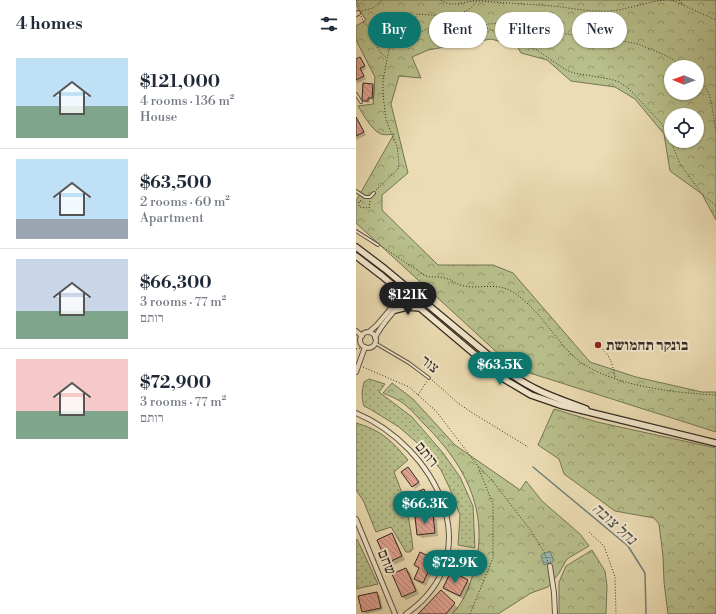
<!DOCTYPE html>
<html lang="en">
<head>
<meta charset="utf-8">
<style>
  :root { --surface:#fff; --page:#f2f2f3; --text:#1f2937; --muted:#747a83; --line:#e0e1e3; --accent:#0f766e }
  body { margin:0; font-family:"Libre Bodoni","Frank Ruhl Libre",serif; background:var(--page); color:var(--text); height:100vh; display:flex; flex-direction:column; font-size:15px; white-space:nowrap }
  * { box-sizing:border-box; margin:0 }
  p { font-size:13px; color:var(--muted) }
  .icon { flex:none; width:22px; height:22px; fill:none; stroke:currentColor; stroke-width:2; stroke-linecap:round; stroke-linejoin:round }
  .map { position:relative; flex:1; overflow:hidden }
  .sheet { display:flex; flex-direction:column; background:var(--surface); width:356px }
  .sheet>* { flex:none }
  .hud { position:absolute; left:12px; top:12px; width:288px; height:36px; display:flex; gap:8px }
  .needle { width:26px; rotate:271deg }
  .controls { position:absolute; left:308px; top:60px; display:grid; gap:8px }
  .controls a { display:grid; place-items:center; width:40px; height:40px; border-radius:50%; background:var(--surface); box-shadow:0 1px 3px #0004; font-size:20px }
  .price { position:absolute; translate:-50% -34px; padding:0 9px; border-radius:14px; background:var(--accent); color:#fff; font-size:13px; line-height:26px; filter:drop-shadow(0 1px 2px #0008) }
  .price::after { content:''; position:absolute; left:50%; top:24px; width:12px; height:9px; margin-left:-6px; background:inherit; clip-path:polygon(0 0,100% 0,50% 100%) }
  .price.on { background:#222; color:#fff }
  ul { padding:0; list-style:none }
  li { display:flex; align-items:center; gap:12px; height:100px; padding:0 16px }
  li+li { border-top:1px solid var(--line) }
  li span { display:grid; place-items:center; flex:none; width:112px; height:80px; border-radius:0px; color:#555 }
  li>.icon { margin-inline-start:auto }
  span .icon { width:48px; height:48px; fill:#fffc; stroke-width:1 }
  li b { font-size:17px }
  h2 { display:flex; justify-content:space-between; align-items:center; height:48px; padding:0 16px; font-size:17px }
  .chip { padding:0 14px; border-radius:18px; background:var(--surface); box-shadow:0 1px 3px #0004; font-size:14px; line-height:36px }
  .chip.on { background:var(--accent); color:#fff }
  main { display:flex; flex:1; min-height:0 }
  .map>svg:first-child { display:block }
</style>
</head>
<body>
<main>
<section class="sheet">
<h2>4 homes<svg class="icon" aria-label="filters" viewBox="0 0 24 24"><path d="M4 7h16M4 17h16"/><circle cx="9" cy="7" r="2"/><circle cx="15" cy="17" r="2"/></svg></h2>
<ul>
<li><span style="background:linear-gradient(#bfe0f5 60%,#7fa58c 0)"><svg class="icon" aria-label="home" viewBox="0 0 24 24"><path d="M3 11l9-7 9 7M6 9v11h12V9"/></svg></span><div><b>$121,000</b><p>4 rooms · 136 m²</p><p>House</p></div></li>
<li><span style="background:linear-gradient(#bfe0f5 75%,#9aa5b1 0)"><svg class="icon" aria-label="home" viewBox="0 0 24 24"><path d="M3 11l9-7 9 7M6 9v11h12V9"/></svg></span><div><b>$63,500</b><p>2 rooms · 60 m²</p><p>Apartment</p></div></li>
<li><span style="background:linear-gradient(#c9d6e8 65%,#7fa58c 0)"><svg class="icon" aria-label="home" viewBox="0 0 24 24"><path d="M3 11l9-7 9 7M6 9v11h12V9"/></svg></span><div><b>$66,300</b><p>3 rooms · 77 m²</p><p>רותם</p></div></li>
<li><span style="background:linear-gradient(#f6c9c9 65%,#7fa58c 0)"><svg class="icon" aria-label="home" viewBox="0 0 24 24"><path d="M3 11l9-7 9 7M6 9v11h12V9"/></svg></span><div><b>$72,900</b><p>3 rooms · 77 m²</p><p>רותם</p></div></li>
</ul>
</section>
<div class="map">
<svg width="360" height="614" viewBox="0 0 360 614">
  <defs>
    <pattern id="green-dots" width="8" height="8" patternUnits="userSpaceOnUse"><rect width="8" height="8" fill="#b8c08c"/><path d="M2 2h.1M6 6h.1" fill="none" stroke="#969c72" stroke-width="1.8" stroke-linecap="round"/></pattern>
    <pattern id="forest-crowns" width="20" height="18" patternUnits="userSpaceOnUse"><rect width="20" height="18" fill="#b8c08c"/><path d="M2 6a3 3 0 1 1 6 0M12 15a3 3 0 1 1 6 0" fill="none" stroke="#969c72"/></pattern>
    <pattern id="water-rules" width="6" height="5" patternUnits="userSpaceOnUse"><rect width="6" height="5" fill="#9abab4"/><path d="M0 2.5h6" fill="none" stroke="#7e9792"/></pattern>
    <pattern id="building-back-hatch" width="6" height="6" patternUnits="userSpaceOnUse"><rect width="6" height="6" fill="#e3a493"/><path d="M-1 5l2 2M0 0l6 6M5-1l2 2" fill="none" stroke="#b98678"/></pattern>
  </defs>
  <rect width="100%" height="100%" fill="#ecdcb3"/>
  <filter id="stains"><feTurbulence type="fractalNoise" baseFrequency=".005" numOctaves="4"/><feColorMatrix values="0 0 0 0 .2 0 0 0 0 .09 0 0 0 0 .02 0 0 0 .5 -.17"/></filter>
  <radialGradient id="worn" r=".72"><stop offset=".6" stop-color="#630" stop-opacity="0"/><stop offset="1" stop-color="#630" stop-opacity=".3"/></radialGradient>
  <g fill="url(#green-dots)" stroke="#747556">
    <path d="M 13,379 L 29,384 L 23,392 L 56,417 L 87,453 L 104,477 L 117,506 L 119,548 L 102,545 L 104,515 L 94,489 L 85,470 L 66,447 L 43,427 L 14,409 L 8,406 C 5,397 6,391 8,382 Z"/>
    <path d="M 0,423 C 25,430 35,440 52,460 L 38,472 C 49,499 54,520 57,549 L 54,552 L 50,552 L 35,527 L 20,532 L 7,500 L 0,490 Z"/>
    <path d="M 1,539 L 22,584 L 0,589 L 0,540 Z"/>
  </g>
  <g fill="url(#forest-crowns)" stroke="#747556" fill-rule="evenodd">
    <path d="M 0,0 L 360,0 L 360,220 L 346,194 L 314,171 L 308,134 L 279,99 L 259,87 L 215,81 L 191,60 L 165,53 L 161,46 L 135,39 L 72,50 L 56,57 L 65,78 L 43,76 L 35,104 L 52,173 L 26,195 L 26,210 L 82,265 L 137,265 L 157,273 L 234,362 L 280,377 L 346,392 L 360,392 L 360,432 L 158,368 L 0,223 L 0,201 L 38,134 C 34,135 29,135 25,134 C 16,131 7,114 2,106 L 17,104 L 19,77 L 0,40 L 0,26 L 10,20 L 0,5 ZM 315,67 L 341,67 L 341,93 L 315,93 ZM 315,115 L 341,115 L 341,141 L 315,141 Z"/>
    <path d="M 36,383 L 57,399 L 99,445 L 164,490 L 170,481 L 186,501 L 224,534 L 233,546 L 211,559 L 203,573 L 192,587 L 175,593 L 142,614 L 96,614 C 107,603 113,588 117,574 C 135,515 111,467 70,426 C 63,419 56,410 48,404 C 42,399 34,396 27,393 Z"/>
    <path d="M 198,409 L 241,422 L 360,448 L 360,614 L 312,614 L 308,582 L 307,556 L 303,524 L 298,518 L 259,511 L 208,474 L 203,459 L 182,445 Z"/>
    <path d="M 236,550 L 249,571 L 251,586 L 250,614 L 203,614 L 203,582 L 210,566 Z"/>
  </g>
  <path fill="url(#water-rules)" stroke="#708079" d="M 194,551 L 198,561 L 188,565 L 185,555 Z"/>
  <g fill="#0003">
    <path d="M 0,57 L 1,59 L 4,58 L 6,60 L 10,69 L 6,71 L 10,79 L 2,83 L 0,82 Z"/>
    <path d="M 16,85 L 19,87 L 18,100 L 14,100 L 14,103 L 11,103 L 8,101 Z"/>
    <path d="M 0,120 L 3,122 L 10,135 L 0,140 Z"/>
    <path d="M 52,468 L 65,485 L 59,489 L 57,486 Z"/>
    <path d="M 67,490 L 71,494 L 77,509 L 62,515 L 59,512 L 52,496 Z"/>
    <path d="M 77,516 L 81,520 L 82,536 L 66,538 L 62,535 Z"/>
    <path d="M 36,535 L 39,538 L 49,560 L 36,566 L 32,562 Z"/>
    <path d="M 120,556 L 123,560 L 118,576 L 101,571 L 97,567 Z"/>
    <path d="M 77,560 L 81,563 L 70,586 L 63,583 L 59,579 L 63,568 L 60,565 Z"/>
    <path d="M 50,569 L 54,572 L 63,594 L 50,600 L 46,596 Z"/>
    <path d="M 112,581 L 115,584 L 107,599 L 91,591 L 88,587 Z"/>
    <path d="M 85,592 L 102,608 L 96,614 L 63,614 Z"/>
    <path d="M 21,593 L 24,596 L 27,610 L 10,614 L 7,611 Z"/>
  </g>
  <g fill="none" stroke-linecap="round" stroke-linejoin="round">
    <path stroke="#708079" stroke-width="1.5" d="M 177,467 L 272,546 L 289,573 L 290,614"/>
  </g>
  <g fill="url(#building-back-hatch)" stroke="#312a20">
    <path d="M 4,57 L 9,66 L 4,68 L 8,76 L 0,80 L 0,59 Z"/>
    <path d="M 7,83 L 17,84 L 16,98 L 12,98 L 12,101 L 7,101 L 6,99 Z"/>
    <path d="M 0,117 L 8,132 L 0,136 Z"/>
    <path d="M 52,467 L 63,482 L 56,487 L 45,472 Z"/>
    <path d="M 68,489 L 74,505 L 58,512 L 51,496 Z"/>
    <path d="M 77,515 L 79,533 L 61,535 L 59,517 Z"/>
    <path d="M 36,533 L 46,556 L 31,563 L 21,540 Z"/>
    <path d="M 102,550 L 120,555 L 115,573 L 96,568 Z"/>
    <path d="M 64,552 L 78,559 L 67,583 L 58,579 L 63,568 L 58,565 Z"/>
    <path d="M 50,568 L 60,591 L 46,597 L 36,574 Z"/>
    <path d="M 95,571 L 112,580 L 104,596 L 87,588 Z"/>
    <path d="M 85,590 L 99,603 L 90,614 L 62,614 Z"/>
    <path d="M 21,592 L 25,608 L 6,612 L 2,596 Z"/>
  </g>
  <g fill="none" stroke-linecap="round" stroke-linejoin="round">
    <g stroke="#605645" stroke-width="4">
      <g id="service">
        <path d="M 0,94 L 5,102"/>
        <path d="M 0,191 L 9,197 L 14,197 L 18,193"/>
        <path d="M 0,231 L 22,245"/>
        <path d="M 19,343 L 53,363 L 73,378"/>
      </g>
    </g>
    <g stroke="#605645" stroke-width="6">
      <g id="minor">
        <path d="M 0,14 L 2,13"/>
        <path d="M 0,331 L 6,336"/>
        <path d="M 13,332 L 21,325 L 48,293"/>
        <circle cx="12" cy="340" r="8"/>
        <path d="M 19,338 C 27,320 45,307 53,289"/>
        <path d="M 0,372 L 9,347"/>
        <path d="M 0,413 C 79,446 136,554 50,614"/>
        <path d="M 0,519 L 39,614"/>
        <path d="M 194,566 L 198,593 L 199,614"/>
      </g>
    </g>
    <g stroke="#312a20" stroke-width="8">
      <g id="secondary">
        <path d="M 0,247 L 29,269 L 155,374 C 178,391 203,399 230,409"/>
        <path d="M 0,256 L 26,276 L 148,379 L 175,395 L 204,405 L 360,443"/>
        <path d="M 35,284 L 38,293 L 37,305"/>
        <path d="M 39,310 L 51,307 L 64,308"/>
      </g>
    </g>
    <g stroke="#312a20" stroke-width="1" stroke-dasharray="1 2" stroke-linecap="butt">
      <path d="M 0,0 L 4,8"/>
      <path d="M 85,0 C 96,9 111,0 123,1 C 148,3 172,4 197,6 C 215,8 233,12 252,11 C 271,10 289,2 309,0"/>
      <path d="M 314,0 L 318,1 L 360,20"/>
      <path d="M 323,0 L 327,4"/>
      <path d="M 6,11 L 17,8 L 26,0"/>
      <path d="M 5,16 L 8,23 L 13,27 L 15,37 L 25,53 L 31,58"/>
      <path d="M 41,22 L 42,32 L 44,40"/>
      <path d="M 13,26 L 16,21 C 33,16 49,24 64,32"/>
      <path d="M 127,26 L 132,24 L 149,23 L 181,31 L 251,38 L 282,44 L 311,56 L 329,67"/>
      <path d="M 64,31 L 61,27 L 59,19 L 61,14 C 80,15 108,20 120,2"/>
      <path d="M 20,44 C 27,36 30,29 42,32"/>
      <path d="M 341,77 C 357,90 356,112 360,131"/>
      <path d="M 20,190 L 42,169 L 43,164 L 41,146 L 30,120 L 27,94 L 27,80 L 33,49 L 39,42 L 52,39 L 64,32 L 77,27 L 126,26 L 172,44 L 210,70 L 218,73 L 254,79 L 263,82 L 272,88 L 279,95 L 306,124 L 313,137 L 324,164 L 346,194 L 360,206"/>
      <path d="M 5,200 L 3,202 L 3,207 L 13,208 L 14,201"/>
      <path d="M 25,246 C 36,253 47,261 58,268 C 62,270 66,274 70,276 C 76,278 83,276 88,278 C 96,279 100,285 108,286 C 123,289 138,283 153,290 C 178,303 195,333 214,353 C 244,385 318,393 360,395"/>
      <path d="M 242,345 C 254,355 256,362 259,377"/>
      <path d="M 0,349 L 5,348"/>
      <path d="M 7,367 L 53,387 L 80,411 L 122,466 L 135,479 L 175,531 L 188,552 L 192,562"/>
      <path d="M 76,380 L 102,403 L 115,412 L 172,447"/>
      <path d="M 62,395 L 71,381"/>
      <path d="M 233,532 L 248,546 L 259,577 L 260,614"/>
      <path d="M 114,614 L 137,558 L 137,504 L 122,467"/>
    </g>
    <use href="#service" stroke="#f3e8ce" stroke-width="2"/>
    <use href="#minor" stroke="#f3e8ce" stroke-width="4"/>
    <use href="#secondary" stroke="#f3e8ce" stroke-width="5.5"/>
  </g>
  <circle fill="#8f2418" stroke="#f3e8ce" stroke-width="1.5" cx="242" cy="345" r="4"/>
  <g text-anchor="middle" stroke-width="4" stroke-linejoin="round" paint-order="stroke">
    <g font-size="15" font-weight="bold" fill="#312a20" stroke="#f3e8ce" text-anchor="start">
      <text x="250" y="350">בונקר תחמושת</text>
    </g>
    <g font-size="15" fill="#312a20" stroke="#f3e8ce">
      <text transform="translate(74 364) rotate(38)" y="5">צור</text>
      <text transform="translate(71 454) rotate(51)" y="5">רותם</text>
      <text transform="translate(31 562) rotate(68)" y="5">שחם</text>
    </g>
    <g font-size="16" font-style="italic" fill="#4b4e45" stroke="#f3e8ce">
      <text transform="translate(259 523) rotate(42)" y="6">נחל צובה</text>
    </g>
  </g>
  <rect width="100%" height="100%" filter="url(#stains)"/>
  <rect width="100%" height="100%" fill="url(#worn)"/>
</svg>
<div class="controls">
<a><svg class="needle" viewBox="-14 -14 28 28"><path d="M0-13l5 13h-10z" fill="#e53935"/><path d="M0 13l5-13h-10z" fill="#747a83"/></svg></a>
<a><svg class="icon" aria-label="locate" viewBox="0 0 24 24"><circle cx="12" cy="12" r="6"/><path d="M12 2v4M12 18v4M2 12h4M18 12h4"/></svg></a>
</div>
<b class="price on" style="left:52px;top:316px">$121K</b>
<b class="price" style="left:144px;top:386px">$63.5K</b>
<b class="price" style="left:69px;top:525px">$66.3K</b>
<b class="price" style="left:99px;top:584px">$72.9K</b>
<div class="hud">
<a class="chip on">Buy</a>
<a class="chip">Rent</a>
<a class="chip">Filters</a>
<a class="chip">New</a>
</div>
</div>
</main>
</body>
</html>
